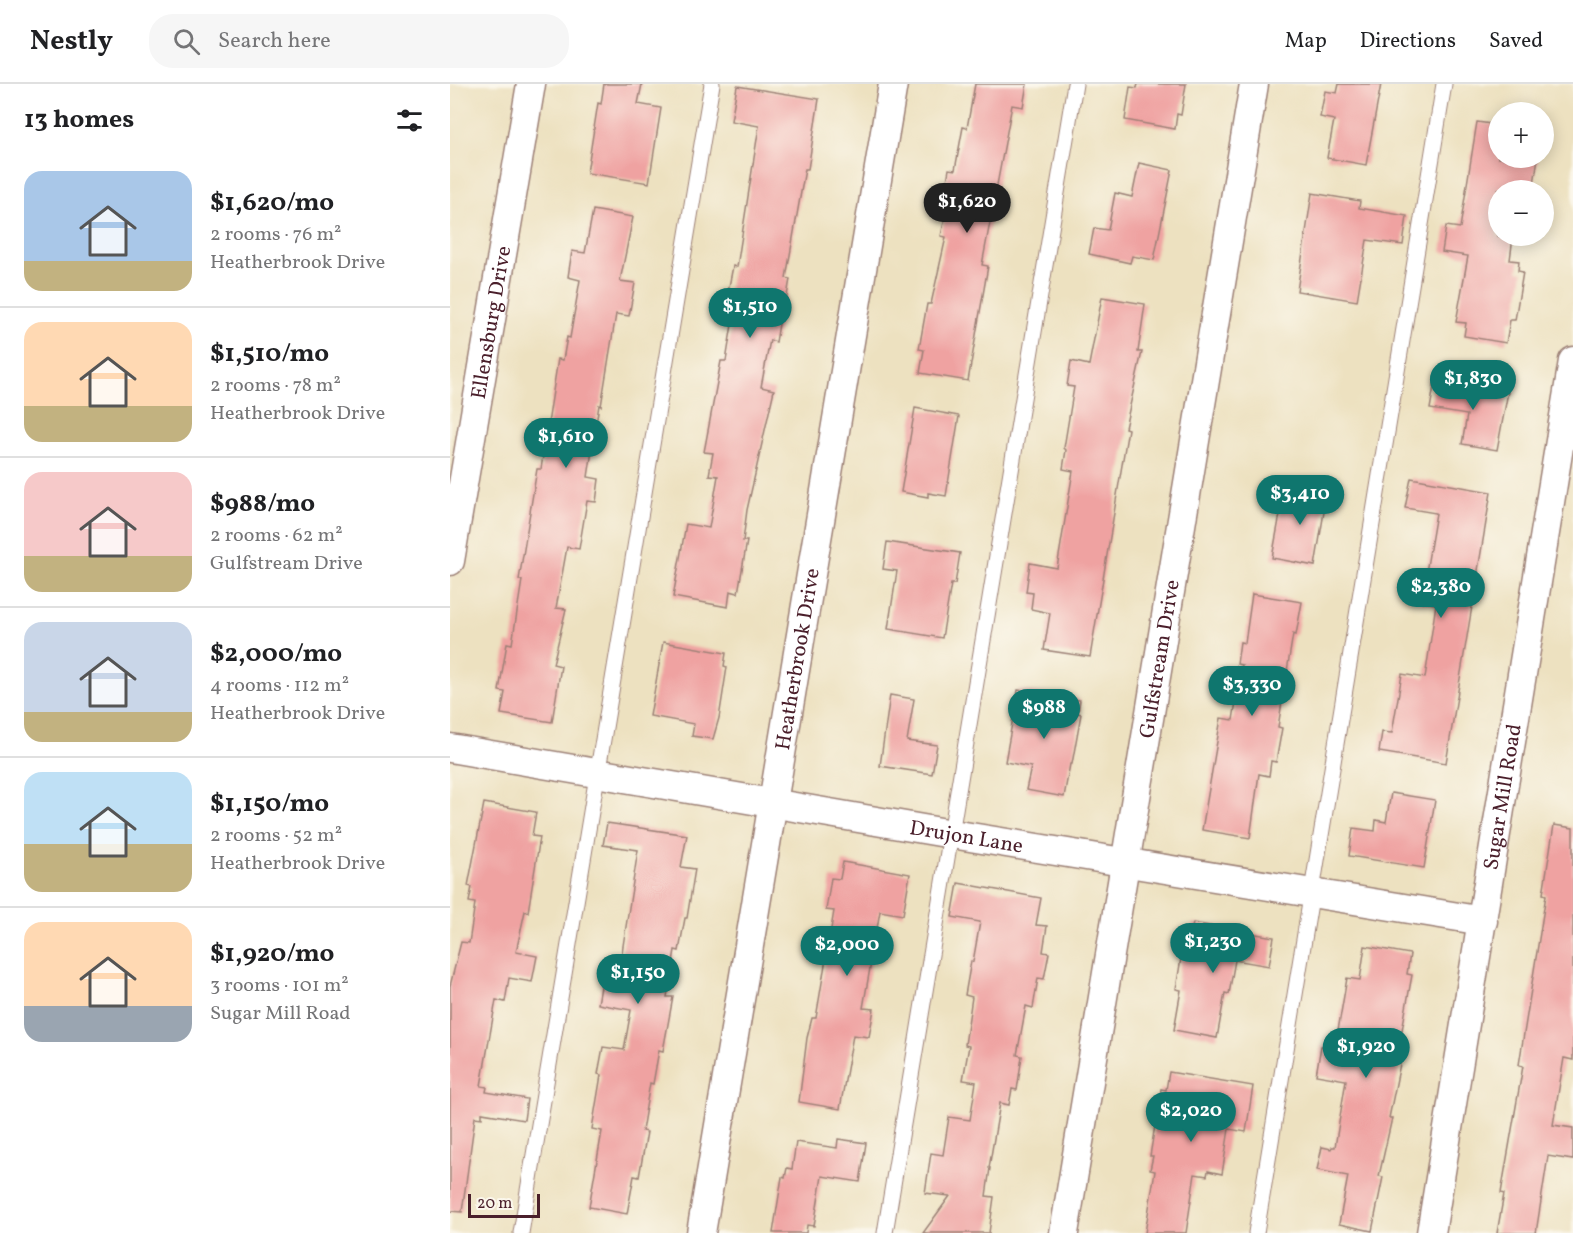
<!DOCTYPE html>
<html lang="en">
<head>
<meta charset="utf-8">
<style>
  :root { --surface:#fff; --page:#f6f6f6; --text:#202124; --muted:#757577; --line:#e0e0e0; --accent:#0f766e }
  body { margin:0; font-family:Vollkorn,serif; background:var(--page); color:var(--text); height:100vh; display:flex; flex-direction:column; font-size:22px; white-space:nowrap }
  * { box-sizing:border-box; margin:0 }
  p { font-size:20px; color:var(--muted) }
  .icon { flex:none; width:33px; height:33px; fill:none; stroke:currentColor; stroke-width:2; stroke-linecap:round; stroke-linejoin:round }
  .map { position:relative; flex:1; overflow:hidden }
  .sheet { display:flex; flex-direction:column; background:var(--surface); width:450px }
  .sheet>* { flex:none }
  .controls { position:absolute; left:1038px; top:18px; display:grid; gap:12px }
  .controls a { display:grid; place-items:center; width:66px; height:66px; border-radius:50%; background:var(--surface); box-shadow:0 3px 15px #0003; font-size:30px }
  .scale { position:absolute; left:18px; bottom:15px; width:72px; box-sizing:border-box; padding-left:6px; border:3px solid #4a1f2b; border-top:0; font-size:16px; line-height:21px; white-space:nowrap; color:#4a1f2b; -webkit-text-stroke:4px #fbf7ec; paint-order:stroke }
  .price { position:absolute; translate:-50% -51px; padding:0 14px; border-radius:21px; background:var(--accent); color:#fff; font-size:20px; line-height:39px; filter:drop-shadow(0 2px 3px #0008) }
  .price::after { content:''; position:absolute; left:50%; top:36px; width:18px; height:14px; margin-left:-9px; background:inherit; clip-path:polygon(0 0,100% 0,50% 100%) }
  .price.on { background:#222; color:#fff }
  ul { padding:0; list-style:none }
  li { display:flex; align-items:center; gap:18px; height:150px; padding:0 24px }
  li+li { border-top:2px solid var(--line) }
  li span { display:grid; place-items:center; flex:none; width:168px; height:120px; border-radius:18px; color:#555 }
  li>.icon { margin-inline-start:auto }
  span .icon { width:72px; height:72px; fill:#fffc; stroke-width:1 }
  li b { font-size:26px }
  h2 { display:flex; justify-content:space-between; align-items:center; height:72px; padding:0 24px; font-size:26px }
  header { display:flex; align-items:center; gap:36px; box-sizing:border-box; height:84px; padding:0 30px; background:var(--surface); border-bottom:2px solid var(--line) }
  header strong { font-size:28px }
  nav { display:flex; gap:33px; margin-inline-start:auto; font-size:21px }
  .search { width:420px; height:54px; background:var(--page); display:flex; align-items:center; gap:15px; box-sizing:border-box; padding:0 21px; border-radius:24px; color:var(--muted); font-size:22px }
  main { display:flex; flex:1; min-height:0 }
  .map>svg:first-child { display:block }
</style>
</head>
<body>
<header>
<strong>Nestly</strong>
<div class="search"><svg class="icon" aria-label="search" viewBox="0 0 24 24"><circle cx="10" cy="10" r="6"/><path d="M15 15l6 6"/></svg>Search here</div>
<nav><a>Map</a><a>Directions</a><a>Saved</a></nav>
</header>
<main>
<section class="sheet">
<h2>13 homes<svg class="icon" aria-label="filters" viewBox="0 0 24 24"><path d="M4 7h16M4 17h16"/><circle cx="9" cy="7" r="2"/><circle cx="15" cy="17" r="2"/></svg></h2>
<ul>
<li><span style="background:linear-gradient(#a9c7e8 75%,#c2b280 0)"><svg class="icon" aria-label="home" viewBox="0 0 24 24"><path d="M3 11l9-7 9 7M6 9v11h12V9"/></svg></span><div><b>$1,620/mo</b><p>2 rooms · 76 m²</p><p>Heatherbrook Drive</p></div></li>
<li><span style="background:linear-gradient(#ffd9b3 70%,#c2b280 0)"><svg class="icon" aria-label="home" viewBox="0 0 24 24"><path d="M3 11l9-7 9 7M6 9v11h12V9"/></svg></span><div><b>$1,510/mo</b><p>2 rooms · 78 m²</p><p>Heatherbrook Drive</p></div></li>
<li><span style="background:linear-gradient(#f6c9c9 70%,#c2b280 0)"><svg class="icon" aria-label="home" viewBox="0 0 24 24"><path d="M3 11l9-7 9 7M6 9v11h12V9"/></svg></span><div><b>$988/mo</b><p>2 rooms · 62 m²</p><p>Gulfstream Drive</p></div></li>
<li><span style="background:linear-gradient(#c9d6e8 75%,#c2b280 0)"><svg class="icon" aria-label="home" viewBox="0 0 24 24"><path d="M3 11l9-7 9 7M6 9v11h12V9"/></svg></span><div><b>$2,000/mo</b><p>4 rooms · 112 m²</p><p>Heatherbrook Drive</p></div></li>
<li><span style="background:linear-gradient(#bfe0f5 60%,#c2b280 0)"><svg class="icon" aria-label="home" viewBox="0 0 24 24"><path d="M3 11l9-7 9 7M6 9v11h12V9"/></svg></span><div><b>$1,150/mo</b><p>2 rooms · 52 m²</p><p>Heatherbrook Drive</p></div></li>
<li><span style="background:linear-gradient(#ffd9b3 70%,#9aa5b1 0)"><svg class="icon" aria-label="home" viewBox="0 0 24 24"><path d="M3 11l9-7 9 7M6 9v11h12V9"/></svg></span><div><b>$1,920/mo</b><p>3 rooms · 101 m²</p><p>Sugar Mill Road</p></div></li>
</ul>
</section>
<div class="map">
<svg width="1123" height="1149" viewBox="0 0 1123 1149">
  <rect width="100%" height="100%" fill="#fbf7ec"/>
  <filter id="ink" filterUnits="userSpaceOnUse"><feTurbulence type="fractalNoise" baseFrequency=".0167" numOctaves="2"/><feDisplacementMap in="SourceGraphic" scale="12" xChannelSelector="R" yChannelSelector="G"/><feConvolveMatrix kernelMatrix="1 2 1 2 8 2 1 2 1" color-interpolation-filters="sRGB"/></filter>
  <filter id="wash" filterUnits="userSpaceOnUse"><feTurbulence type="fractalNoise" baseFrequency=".008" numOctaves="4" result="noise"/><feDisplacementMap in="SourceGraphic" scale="24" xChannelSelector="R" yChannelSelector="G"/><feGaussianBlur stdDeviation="1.35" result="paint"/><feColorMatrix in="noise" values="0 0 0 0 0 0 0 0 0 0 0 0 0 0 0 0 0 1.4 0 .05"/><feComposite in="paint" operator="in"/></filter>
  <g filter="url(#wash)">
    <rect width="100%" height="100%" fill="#ede1c0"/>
    <g id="blocks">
      <g fill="#efa2a1">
        <path d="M 154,0 L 192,0 L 188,20 L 211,24 L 199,99 L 137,89 L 148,19 L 151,20 Z"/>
        <path d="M 525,0 L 577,0 L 573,23 L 562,21 L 532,181 L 538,182 L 518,297 L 470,289 L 474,266 L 469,265 L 477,220 L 481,220 L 496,153 L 491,152 L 495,133 L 491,133 L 499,85 L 505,86 L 513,43 L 517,44 Z"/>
        <path d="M 688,0 L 736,0 L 731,31 L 727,30 L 725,45 L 675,36 L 680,3 L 687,4 Z"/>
        <path d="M 889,0 L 931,0 L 916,81 L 877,74 L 884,36 L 870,33 L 875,7 L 887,9 Z"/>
        <path d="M 287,2 L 369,15 L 358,85 L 355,85 L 336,194 L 340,195 L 334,229 L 331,228 L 326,258 L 320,256 L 311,303 L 324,306 L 297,426 L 293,457 L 297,457 L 288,509 L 280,507 L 278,523 L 223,513 L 236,440 L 259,444 L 268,392 L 259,391 L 263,369 L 254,368 L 271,277 L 276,277 L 287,210 L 278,208 L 283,182 L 287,183 L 309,42 L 281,37 Z"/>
        <path d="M 1027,38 L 1048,41 L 1048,74 L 1088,74 L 1083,106 L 1048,106 L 1048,152 L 1063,153 L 1060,176 L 1069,177 L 1068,187 L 1073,188 L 1065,236 L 1060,236 L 1056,259 L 1014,252 L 1016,239 L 1006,238 L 1018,172 L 992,168 L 996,142 L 1010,144 Z"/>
        <path d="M 689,79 L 722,86 L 704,176 L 682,172 L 680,179 L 639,170 L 644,144 L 658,146 L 665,109 L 682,113 Z"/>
        <path d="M 862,109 L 910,117 L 909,124 L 957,132 L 953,161 L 917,156 L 907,217 L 847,207 Z"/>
        <path d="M 143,126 L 183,133 L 170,197 L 185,199 L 179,232 L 166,230 L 151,322 L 149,321 L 138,393 L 149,395 L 146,418 L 137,417 L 129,465 L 117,463 L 106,524 L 116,525 L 103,580 L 111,582 L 102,638 L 51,630 L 55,608 L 49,607 L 57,559 L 62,560 L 72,496 L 69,496 L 87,385 L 91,385 L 108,275 L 113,276 L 117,253 L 120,254 L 130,196 L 118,193 L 122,167 L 135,169 Z"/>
        <path d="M 652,213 L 695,220 L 688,268 L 692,268 L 675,344 L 678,345 L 640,573 L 594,566 L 600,529 L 581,525 L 583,509 L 576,508 L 580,479 L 607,484 L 623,387 L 613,385 L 616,366 L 614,364 L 624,303 L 617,302 L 621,277 L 639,281 Z"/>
        <path d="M 985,296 L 1058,308 L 1047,366 L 1012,360 L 1017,331 L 980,325 Z"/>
        <path d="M 465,324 L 509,332 L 496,412 L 478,409 L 478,413 L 451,408 Z"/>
        <path d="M 961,394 L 1041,408 L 996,679 L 929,668 L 932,648 L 942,649 L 952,590 L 975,594 L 986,520 L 971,518 L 986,429 L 955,424 Z"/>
        <path d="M 835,403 L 877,410 L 865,482 L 822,474 Z"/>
        <path d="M 437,458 L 510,469 L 505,500 L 501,500 L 492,554 L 438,545 L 447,487 L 433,485 Z"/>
        <path d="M 802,510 L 852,518 L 846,551 L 843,550 L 828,643 L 832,644 L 826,678 L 821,677 L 819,692 L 809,690 L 800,754 L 752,746 L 771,634 L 783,636 L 792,581 L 787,580 L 790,558 L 795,559 Z"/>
        <path d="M 213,558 L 276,569 L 274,582 L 277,583 L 269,634 L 263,655 L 242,652 L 244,640 L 200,632 Z"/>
        <path d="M 568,606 L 630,616 L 628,629 L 631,630 L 622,680 L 620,680 L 614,713 L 576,706 L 581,683 L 555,678 Z"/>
        <path d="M 440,611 L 464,615 L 457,657 L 487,661 L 482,690 L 430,682 Z"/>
        <path d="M 941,709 L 985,716 L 974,784 L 899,772 L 903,744 L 925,747 L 926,736 L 936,738 Z"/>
        <path d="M 34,719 L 86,728 L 82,752 L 90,753 L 78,828 L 75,827 L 66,868 L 87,872 L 82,898 L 59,894 L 55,918 L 46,916 L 31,1002 L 37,1003 L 36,1008 L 77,1015 L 74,1036 L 32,1029 L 32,1034 L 25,1033 L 12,1128 L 0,1127 L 0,902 L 11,858 L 19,859 L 25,819 L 19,818 L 22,803 L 18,802 Z"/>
        <path d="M 157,739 L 237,751 L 231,783 L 245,785 L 237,834 L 235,834 L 229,867 L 225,866 L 217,913 L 223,913 L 213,967 L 209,966 L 203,1000 L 200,999 L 192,1047 L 197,1048 L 189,1093 L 184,1092 L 177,1130 L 139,1123 L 152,1047 L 142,1045 L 151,991 L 148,990 L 153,963 L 174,966 L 181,926 L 148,920 L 155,879 L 170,881 L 188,766 L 153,761 Z"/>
        <path d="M 1104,741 L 1123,744 L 1123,976 L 1114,974 L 1103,1041 L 1123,1044 L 1123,1076 L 1098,1072 L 1086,1149 L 1047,1149 L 1054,1110 L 1051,1109 L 1073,982 L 1069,981 L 1096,811 L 1093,810 Z"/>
        <path d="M 393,778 L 460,790 L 453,831 L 430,827 L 413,924 L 424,925 L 419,953 L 403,951 L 390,1025 L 349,1018 L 357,954 L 362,934 L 366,934 L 384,827 L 376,826 L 381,794 L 390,795 Z"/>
        <path d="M 508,799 L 591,814 L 586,841 L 597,842 L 593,868 L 599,869 L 594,895 L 588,894 L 583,924 L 576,922 L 567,971 L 572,972 L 567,1006 L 562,1005 L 559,1021 L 550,1019 L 539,1084 L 540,1084 L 536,1112 L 544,1113 L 539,1149 L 473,1149 L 500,1112 L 475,1109 L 481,1069 L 493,1071 L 499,1033 L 520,1036 L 526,998 L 513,996 L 519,962 L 515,961 L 522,913 L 515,911 L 521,877 L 523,878 L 530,838 L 502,833 Z"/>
        <path d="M 743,839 L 824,853 L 819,882 L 785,876 L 779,910 L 775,909 L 767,954 L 724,946 L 731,906 L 726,905 L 733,862 L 738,863 Z"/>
        <path d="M 915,862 L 960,870 L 957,890 L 962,891 L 947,974 L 951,975 L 939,1034 L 942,1034 L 929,1092 L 933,1093 L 922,1147 L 889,1140 L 898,1092 L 867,1086 L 872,1063 L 881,1065 L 882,1063 L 885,1063 L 896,996 L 866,991 L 871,962 L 885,964 L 897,894 L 910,896 Z"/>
        <path d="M 719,988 L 803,1002 L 796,1048 L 779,1045 L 772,1090 L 758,1087 L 757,1092 L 745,1090 L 736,1149 L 695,1149 L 705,1087 L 700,1086 L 703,1072 L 700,1072 L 711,1005 L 716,1006 Z"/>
        <path d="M 388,1055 L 416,1059 L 410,1098 L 372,1092 L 364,1142 L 357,1141 L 356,1149 L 323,1149 L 332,1093 L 335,1094 L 337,1084 L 342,1085 L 346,1058 L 387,1064 Z"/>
      </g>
    </g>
  </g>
  <g filter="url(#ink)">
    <use href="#blocks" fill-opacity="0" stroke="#9c8076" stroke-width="1.5"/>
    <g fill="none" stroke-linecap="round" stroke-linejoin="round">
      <g stroke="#9c8076" stroke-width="17">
        <g id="service">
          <path d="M 71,1149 L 262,0"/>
          <path d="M 435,1149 L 625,0"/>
          <path d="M 806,1149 L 994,0"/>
        </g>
      </g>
      <g stroke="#9c8076" stroke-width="31">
        <g id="minor">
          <path id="s1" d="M 0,477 L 81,0"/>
          <path id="s2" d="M 0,664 L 502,750 L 1033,837"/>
          <path id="s3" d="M 251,1149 L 443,0"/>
          <path id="s4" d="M 614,1149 L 804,0"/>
          <path id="s5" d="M 981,1149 L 1123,277"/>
        </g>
      </g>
      <use href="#service" stroke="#fff" stroke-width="15"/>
      <use href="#minor" stroke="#fff" stroke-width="28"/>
    </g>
  </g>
  <g text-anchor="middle" stroke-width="4.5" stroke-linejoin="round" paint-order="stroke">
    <g font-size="21" fill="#4a1f2b" stroke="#fbf7ec">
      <text dy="7" stroke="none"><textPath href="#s1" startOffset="242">Ellensburg Drive</textPath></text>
      <text dy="7" stroke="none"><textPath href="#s3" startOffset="582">Heatherbrook Drive</textPath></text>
      <text dy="7" stroke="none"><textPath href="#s4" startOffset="582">Gulfstream Drive</textPath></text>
      <text dy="7" stroke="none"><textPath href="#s5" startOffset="442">Sugar Mill Road</textPath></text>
      <text dy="7" stroke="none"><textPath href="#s2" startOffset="524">Drujon Lane</textPath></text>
    </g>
  </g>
</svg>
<div class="controls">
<a>+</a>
<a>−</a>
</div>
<div class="scale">20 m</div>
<b class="price on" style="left:517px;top:150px">$1,620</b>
<b class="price" style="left:300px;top:255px">$1,510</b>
<b class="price" style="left:1023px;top:327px">$1,830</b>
<b class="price" style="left:116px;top:385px">$1,610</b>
<b class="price" style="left:850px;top:442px">$3,410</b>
<b class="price" style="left:991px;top:535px">$2,380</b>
<b class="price" style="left:802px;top:633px">$3,330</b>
<b class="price" style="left:594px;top:656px">$988</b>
<b class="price" style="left:763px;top:890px">$1,230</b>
<b class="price" style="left:397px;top:893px">$2,000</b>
<b class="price" style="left:188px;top:921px">$1,150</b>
<b class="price" style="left:916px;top:995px">$1,920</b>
<b class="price" style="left:741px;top:1059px">$2,020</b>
</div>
</main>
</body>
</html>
